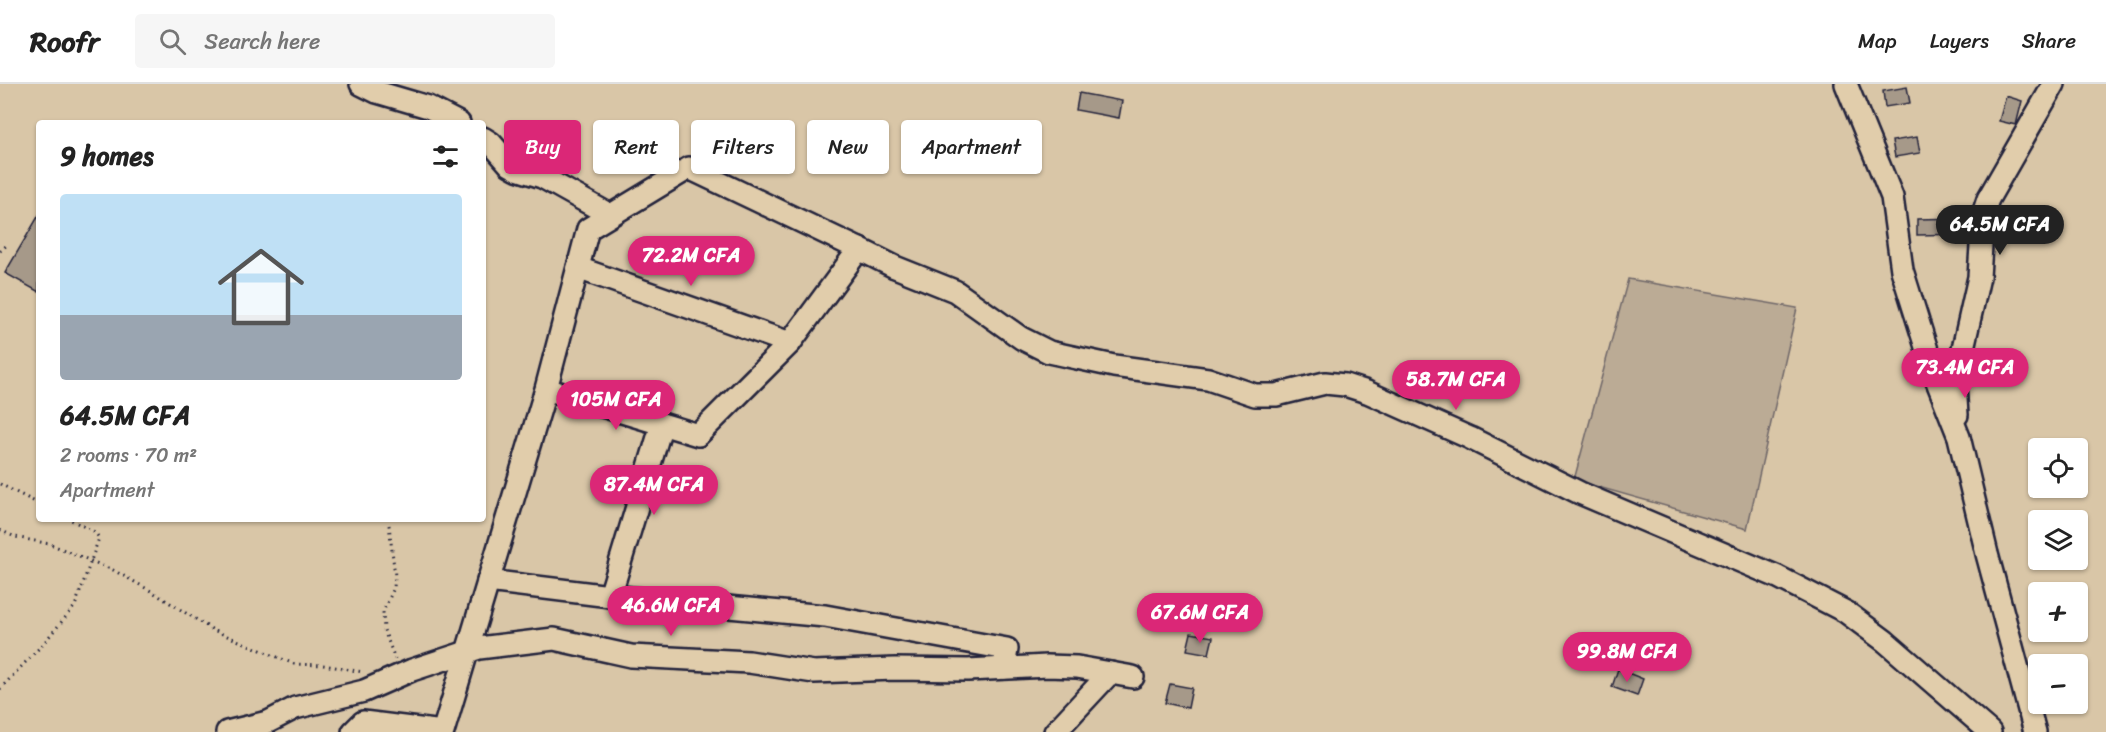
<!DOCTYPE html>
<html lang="en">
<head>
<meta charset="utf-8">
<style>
  :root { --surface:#fff; --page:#f6f6f6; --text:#222; --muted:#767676; --line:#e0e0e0; --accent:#db2777 }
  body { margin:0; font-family:Sriracha,sans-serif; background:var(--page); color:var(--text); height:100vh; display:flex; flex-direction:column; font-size:22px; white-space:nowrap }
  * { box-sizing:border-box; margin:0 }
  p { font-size:20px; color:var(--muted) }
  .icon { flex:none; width:33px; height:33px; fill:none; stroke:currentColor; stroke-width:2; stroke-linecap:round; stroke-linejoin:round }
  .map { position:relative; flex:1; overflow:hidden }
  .details { position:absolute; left:36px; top:36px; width:450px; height:402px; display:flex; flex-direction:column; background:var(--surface); border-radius:6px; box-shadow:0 2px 4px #0004 }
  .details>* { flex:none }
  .top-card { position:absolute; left:504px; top:36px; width:570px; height:54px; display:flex; gap:12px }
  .fabs { position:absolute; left:2028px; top:354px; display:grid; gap:12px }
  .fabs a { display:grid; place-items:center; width:60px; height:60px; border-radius:6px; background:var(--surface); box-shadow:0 2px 4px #0004; font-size:30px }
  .price { position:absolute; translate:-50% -51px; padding:0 14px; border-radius:21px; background:var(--accent); color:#fff; font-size:20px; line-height:39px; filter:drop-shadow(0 2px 3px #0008) }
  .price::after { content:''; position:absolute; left:50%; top:36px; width:18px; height:14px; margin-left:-9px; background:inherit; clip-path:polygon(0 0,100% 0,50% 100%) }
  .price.active { background:#222; color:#fff }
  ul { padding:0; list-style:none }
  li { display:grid; align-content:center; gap:12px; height:318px; padding:0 24px }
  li+li { border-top:2px solid var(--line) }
  li span { display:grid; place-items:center; height:186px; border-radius:6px; color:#555 }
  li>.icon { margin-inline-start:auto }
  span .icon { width:108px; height:108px; fill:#fffc; stroke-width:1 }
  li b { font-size:26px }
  h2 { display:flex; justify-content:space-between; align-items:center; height:72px; padding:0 24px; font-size:26px }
  .tag { padding:0 21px; border-radius:6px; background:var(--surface); box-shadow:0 2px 4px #0004; font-size:21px; line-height:54px }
  .tag.active { background:var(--accent); color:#fff }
  header { display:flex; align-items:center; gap:36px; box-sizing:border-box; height:84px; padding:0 30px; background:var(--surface); border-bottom:2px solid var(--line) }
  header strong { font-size:28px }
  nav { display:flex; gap:33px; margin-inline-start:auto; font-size:21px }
  .search { width:420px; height:54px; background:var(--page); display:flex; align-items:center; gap:15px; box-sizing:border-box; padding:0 21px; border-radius:6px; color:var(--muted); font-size:22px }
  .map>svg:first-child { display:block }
</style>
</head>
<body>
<header>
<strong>Roofr</strong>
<div class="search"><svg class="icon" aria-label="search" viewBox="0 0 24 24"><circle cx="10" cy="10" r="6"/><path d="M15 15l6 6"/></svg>Search here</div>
<nav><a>Map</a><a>Layers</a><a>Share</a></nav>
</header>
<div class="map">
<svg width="2106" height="648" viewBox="0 0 2106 648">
  <rect width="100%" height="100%" fill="#d9c6a7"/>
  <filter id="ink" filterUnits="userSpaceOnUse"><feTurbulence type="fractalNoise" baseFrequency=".0167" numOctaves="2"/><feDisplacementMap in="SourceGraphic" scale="12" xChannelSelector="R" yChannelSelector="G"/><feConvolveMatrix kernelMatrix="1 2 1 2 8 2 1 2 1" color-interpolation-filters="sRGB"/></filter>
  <g filter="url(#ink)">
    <path fill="#bbab95" stroke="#6e6668" stroke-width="1.5" d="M 1628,195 L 1797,224 L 1747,445 L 1574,396 Z"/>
    <g fill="#a69989" stroke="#22223b" stroke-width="1.5">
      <path d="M 1907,3 L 1910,19 L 1885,23 L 1883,7 Z"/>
      <path d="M 1079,9 L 1122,17 L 1119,34 L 1076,26 Z"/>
      <path d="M 2006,12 L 2022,17 L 2016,41 L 1999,37 Z"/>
      <path d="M 1917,53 L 1920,69 L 1895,73 L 1892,57 Z"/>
      <path d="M 39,131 L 39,208 L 5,189 Z"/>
      <path d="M 1965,134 L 1966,150 L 1917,151 L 1917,135 Z"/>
      <path d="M 1191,549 L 1213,553 L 1209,570 L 1187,566 Z"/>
      <path d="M 1618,585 L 1643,595 L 1637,612 L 1612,603 Z"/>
      <path d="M 1170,600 L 1192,604 L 1188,624 L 1165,619 Z"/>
    </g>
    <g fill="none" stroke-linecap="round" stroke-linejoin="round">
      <g stroke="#22223b" stroke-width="26">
        <g id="minor">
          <path d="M 361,0 L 377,8 L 428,23 L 459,39"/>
          <path d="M 1846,0 L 1892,113 L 1902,186 L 1936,295 L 1959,353 L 1987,470 L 2035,648"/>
          <path d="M 483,54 L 491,59 L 510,81 L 517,85 L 542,93 L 610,131"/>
          <path d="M 859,165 L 895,183 L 955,207 L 1021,254 L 1049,268 L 1114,282 L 1208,295 L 1255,311 L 1276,311 L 1325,299 L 1345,301 L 1367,308 L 1470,354 L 1580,409 L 1778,493 L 1846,528 L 1885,557 L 1990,648"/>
          <path d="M 578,184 L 790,259"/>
          <path d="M 1957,331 L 1955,300 L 1979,193 L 1983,130 L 1988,115 L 2054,0"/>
          <path d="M 488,497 L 610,512 L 825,532 L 1007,565 L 1004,584"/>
          <path d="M 610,512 L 662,340"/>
          <path d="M 227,648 L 268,638 L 295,624 L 364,607 L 412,586 L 479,564 L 554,555 L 631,572 L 749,578 L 814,588 L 895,585 L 968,586 L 1047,582 L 1077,583 L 1133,593"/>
          <path d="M 353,648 L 363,638 L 443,648 L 546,305 L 588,145 L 689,84 L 859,165 L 790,259 L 698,351 L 546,305"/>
          <path d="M 1055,648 L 1110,589"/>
        </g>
      </g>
      <g stroke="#22223b" stroke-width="3" stroke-dasharray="1.5 4.5" stroke-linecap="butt">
        <path d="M 0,167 L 8,160"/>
        <path d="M 0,400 L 39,420"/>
        <path d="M 389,441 L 395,492 L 394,504 L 383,528 L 384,546 L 395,575"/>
        <path d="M 0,446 L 15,453 L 50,460 L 113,486 L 151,507 L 213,546 L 294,580 L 323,581 L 363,588"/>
        <path d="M 0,605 L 42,561 L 75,522 L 99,454 L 95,448 L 69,435"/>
      </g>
      <use href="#minor" stroke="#e1cdab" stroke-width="21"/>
    </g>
  </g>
</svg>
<div class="fabs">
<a><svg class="icon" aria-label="locate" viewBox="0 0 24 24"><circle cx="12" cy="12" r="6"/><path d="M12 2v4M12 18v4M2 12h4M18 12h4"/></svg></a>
<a><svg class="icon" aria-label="layers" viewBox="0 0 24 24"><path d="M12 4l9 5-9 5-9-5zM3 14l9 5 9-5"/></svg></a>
<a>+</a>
<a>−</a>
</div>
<b class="price active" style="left:2000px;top:172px">64.5M CFA</b>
<b class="price" style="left:691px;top:203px">72.2M CFA</b>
<b class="price" style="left:1965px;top:315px">73.4M CFA</b>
<b class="price" style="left:1456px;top:327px">58.7M CFA</b>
<b class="price" style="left:616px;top:347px">105M CFA</b>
<b class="price" style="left:654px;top:432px">87.4M CFA</b>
<b class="price" style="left:671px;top:553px">46.6M CFA</b>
<b class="price" style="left:1200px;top:560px">67.6M CFA</b>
<b class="price" style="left:1627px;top:599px">99.8M CFA</b>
<div class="top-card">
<a class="tag active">Buy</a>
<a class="tag">Rent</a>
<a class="tag">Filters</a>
<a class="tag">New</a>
<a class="tag">Apartment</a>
</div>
<section class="details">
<h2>9 homes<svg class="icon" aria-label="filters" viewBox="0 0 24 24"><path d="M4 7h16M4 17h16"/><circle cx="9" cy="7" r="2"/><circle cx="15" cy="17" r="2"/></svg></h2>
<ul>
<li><span style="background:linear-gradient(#bfe0f5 65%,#9aa5b1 0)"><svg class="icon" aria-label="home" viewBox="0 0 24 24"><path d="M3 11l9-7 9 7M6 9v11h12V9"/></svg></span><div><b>64.5M CFA</b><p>2 rooms · 70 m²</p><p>Apartment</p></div></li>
</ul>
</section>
</div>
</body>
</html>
